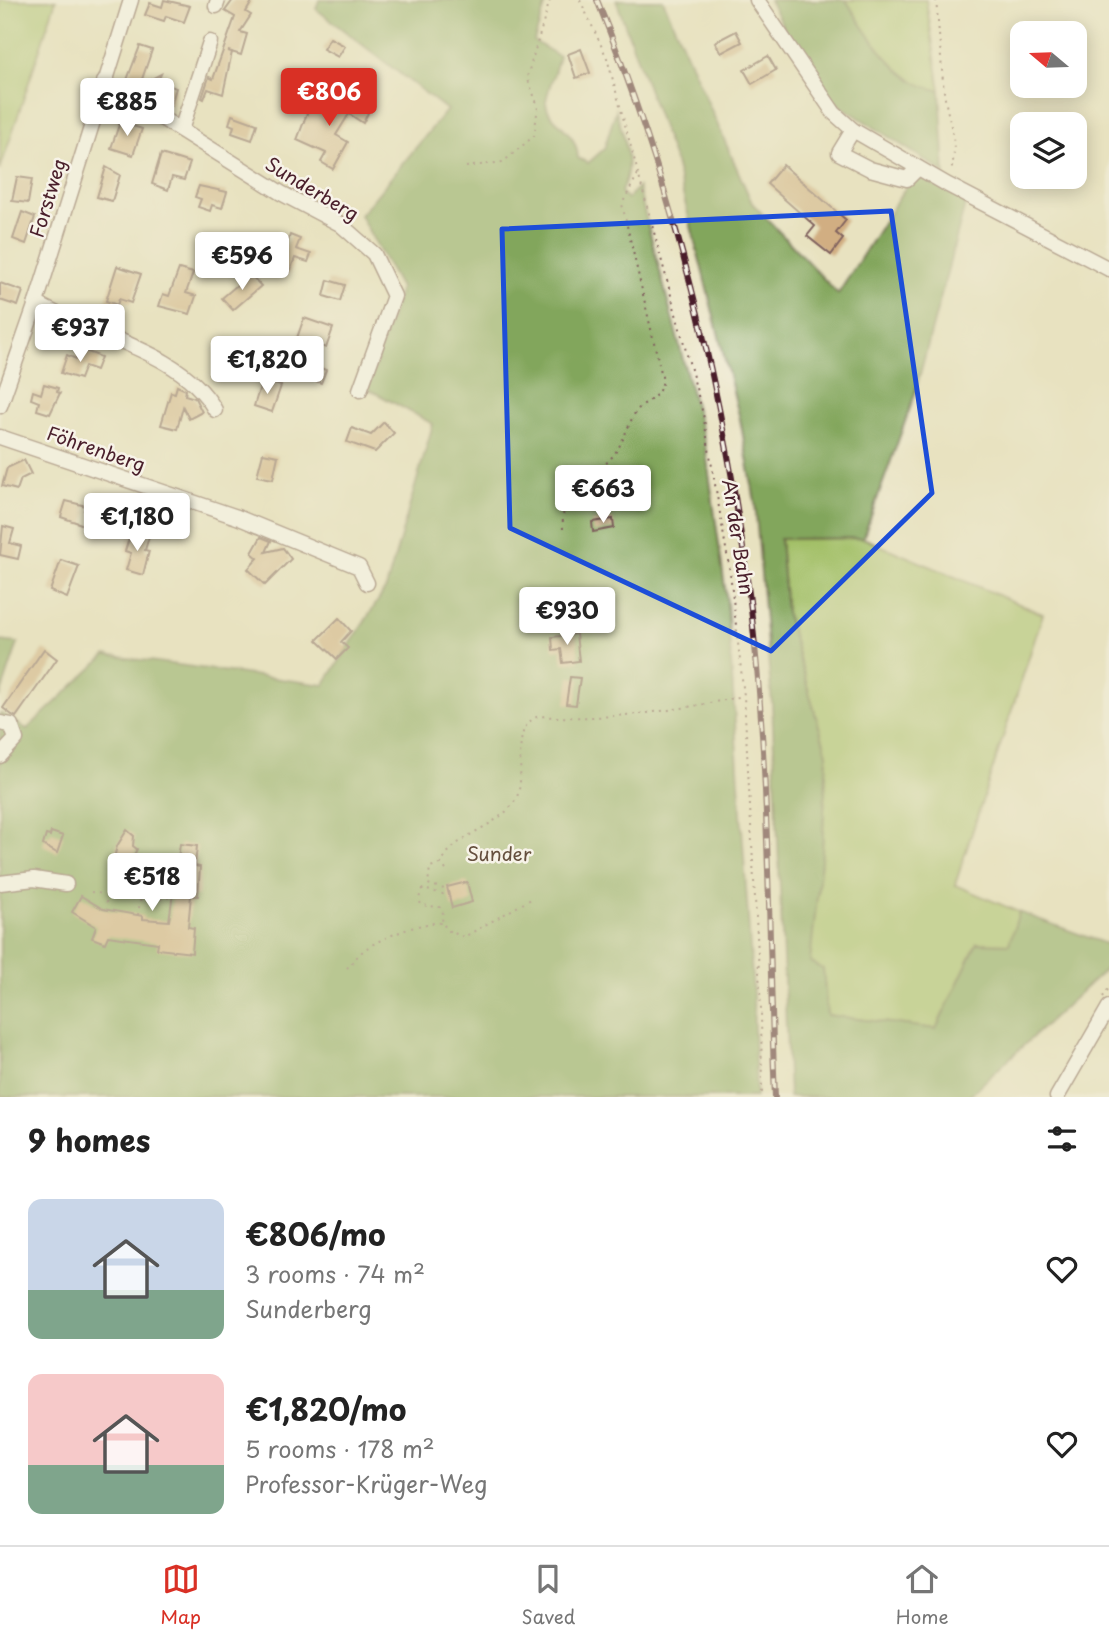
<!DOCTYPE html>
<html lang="en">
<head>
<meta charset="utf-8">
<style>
  :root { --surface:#fff; --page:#f6f6f6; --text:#222; --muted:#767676; --line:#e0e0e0; --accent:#d93025 }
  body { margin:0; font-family:"Playpen Sans",sans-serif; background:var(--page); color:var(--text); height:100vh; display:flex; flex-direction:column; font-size:26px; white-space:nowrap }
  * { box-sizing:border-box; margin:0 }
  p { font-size:23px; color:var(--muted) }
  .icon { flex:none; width:38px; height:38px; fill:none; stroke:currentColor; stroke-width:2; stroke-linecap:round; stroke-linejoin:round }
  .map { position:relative; height:1097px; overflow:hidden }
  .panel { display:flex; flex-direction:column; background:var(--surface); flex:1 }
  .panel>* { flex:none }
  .needle { width:46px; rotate:289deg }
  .buttons { position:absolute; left:1010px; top:21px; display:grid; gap:14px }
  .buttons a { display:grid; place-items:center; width:77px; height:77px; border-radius:14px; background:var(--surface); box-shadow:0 4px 18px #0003; font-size:35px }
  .price { position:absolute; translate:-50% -60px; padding:0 16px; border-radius:7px; background:#fff; color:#222; font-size:23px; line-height:46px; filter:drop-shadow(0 2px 4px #0008) }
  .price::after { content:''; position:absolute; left:50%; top:42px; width:21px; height:16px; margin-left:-10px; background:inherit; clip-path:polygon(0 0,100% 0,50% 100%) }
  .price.selected { background:var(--accent); color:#fff }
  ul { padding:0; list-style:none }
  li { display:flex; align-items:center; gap:21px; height:175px; padding:0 28px }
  li span { display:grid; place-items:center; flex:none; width:196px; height:140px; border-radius:14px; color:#555 }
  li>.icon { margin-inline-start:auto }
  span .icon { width:84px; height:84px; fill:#fffc; stroke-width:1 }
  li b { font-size:30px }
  h2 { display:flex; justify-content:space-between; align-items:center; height:84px; padding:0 28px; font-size:30px }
  .menu { display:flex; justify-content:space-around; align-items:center; height:98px; border-top:2px solid var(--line); background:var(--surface); font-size:19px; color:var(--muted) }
  .menu a { display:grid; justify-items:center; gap:4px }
  .menu .selected { color:var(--accent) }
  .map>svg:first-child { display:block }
</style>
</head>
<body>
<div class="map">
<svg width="1109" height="1097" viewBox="0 0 1109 1097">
  <rect width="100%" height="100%" fill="#f7f3e8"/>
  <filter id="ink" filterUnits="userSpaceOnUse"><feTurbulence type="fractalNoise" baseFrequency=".0143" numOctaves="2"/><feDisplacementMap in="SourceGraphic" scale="14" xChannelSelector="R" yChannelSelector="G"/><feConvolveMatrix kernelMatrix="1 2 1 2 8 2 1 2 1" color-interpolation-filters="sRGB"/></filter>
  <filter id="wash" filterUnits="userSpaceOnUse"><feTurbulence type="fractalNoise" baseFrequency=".00686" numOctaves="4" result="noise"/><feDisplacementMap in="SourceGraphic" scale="28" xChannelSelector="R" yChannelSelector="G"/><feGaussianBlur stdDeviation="1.57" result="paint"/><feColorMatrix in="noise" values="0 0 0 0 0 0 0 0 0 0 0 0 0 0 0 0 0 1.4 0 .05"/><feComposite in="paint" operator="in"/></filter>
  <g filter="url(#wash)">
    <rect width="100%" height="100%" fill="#e8e2c0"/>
    <g fill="#a3c067" stroke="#767049" stroke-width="2">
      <path d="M 0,0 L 56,0 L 0,170 Z"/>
      <path d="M 846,0 L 926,0 L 940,90 C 899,87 866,32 846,0 Z"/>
      <path d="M 863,538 L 1043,614 L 955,885 L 1019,912 L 1010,944 L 977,943 L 936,1029 L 827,1015 L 823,969 L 809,962 L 822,851 L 827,754 L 786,613 L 780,539 Z"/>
    </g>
    <g fill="#82a65c" stroke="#666244" stroke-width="2">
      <path d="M 319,0 L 547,0 L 534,41 L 559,56 C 557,66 545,98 546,103 C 549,125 576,126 578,158 L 588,163 L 604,149 L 616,110 C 624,139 635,164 621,192 L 627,199 L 638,187 L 705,444 L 727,602 L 753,992 L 756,1097 L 0,1097 L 0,713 L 27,729 L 106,655 L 324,685 L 386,588 L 433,424 L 368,389 L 400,288 L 360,215 L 447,110 L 316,9 Z"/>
      <path d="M 616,0 L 663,0 L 752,203 L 838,294 L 914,174 L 966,201 L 914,397 L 863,538 L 780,539 L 786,613 L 827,754 L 822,851 L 810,962 L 823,969 L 827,1015 L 936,1029 L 977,943 L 1009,944 L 1019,912 L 1109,945 L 1109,966 L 968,1097 L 789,1097 L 772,704 L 755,502 L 740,419 L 675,163 Z"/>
      <path d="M 769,0 L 846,0 C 866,32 899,87 940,90 L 945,173 L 818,91 Z"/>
      <path d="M 0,641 L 18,643 L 0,697 Z"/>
    </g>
    <g id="blocks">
      <g fill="#d1ae82">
        <path d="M 164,0 L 190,6 L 184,22 L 166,16 L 164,21 L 145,15 L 150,3 L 162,7 Z"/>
        <path d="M 233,0 L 253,0 L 246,12 L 251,15 L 240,32 L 247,34 L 241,55 L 228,51 L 232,52 L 223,94 L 208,89 L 204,99 L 202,98 L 209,77 L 213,79 L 235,17 L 225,11 Z"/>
        <path d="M 736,31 L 742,42 L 721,53 L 715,42 Z"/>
        <path d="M 330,38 L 345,46 L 338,57 L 323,49 Z"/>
        <path d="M 140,46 L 152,50 L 140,85 L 127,80 Z"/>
        <path d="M 581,49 L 590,73 L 576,78 L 568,54 Z"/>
        <path d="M 768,56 L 776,70 L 752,84 L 744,70 Z"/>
        <path d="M 161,74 L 158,81 L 176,88 L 171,105 L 155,99 L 158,91 L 140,85 Z"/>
        <path d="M 334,93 L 368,113 L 363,123 L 349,114 L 336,135 L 348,142 L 333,169 L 321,162 L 326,153 L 297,140 L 311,103 L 323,110 Z"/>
        <path d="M 232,115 L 257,124 L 252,140 L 232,133 L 234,126 L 229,124 Z"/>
        <path d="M 120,122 L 142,129 L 133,155 L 111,148 Z"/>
        <path d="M 161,154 L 190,163 L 184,180 L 172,177 L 168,190 L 152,184 Z"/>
        <path d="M 783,165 L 846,220 L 836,233 L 843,239 L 831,255 L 807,236 L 815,226 L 767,184 Z"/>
        <path d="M 106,167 L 120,175 L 112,201 L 97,197 Z"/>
        <path d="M 17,177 L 32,179 L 28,203 L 12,201 Z"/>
        <path d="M 199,186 L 227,192 L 222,208 L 212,205 L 210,211 L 198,207 L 201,199 L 195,197 Z"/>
        <path d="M 22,212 L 35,217 L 26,244 L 13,239 Z"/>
        <path d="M 290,235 L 300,239 L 296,249 L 311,254 L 308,262 L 295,258 L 289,274 L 275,269 L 276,265 L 261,259 L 266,246 L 284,253 Z"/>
        <path d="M 117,266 L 141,274 L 131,303 L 119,299 L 117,305 L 106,301 Z"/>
        <path d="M 179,269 L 193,273 L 186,293 L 196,296 L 190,314 L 159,306 L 163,294 L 169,296 Z"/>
        <path d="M 250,274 L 261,286 L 233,310 L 222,298 Z"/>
        <path d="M 328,280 L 345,285 L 340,301 L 324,296 Z"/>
        <path d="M 0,283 L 23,291 L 18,306 L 0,300 Z"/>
        <path d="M 304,318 L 333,328 L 326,348 L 297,338 Z"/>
        <path d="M 80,349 L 101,357 L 96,370 L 85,366 L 80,379 L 61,373 L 67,355 L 76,359 Z"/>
        <path d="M 293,358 L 326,370 L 321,383 L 288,371 Z"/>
        <path d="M 262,380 L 281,386 L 272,412 L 254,406 Z"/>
        <path d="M 44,384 L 58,388 L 57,392 L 60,393 L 50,414 L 37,410 L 39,402 L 31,399 L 33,391 L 41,394 Z"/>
        <path d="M 177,386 L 186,390 L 185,395 L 195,398 L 202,412 L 189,419 L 183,407 L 177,429 L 161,425 L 171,392 L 175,393 Z"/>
        <path d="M 384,422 L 394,433 L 375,452 L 347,442 L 352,428 L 371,435 Z"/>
        <path d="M 263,453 L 278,456 L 273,479 L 257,476 Z"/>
        <path d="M 24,460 L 31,474 L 21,479 L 17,490 L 2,486 L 7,468 Z"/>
        <path d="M 66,501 L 86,506 L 84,510 L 88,511 L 84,525 L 61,517 Z"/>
        <path d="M 613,519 L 614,528 L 593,532 L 592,522 Z"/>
        <path d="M 3,526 L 14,529 L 10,543 L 21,546 L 18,559 L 0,555 Z"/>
        <path d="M 131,532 L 149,537 L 145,550 L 149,551 L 143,575 L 126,570 L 131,553 L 125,551 Z"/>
        <path d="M 261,537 L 271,541 L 266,552 L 283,548 L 291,559 L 265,585 L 248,569 L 258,558 L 252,553 Z"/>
        <path d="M 61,560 L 79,566 L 67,598 L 50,591 Z"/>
        <path d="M 339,618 L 351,631 L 341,642 L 348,648 L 337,659 L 317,640 Z"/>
        <path d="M 576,634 L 579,661 L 563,663 L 561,649 L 553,650 L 552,637 Z"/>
        <path d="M 44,649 L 57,659 L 16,717 L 12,715 L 3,708 Z"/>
        <path d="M 570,677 L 580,678 L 576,705 L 566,704 Z"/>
        <path d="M 127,830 L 134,836 L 133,846 L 137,849 L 129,865 L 114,858 L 117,846 Z"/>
        <path d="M 51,832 L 63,836 L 57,853 L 43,845 L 46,835 L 50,836 Z"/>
        <path d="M 180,844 L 197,846 L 195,866 L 200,867 L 198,896 L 191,896 L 188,927 L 194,928 L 192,953 L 157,949 L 158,943 L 108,936 L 105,943 L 92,938 L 96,927 L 72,912 L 81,896 L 103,909 L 143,916 L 143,919 L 169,921 Z"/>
        <path d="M 467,882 L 472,902 L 452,908 L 447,887 Z"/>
      </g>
    </g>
  </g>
  <g filter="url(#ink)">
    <use href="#blocks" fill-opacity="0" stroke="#81635f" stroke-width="2"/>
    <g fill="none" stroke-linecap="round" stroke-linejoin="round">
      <g stroke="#81635f" stroke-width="17">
        <g id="minor">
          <path d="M 757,0 L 834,113 L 853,130 L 948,185 L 1109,269"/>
          <path d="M 216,6 L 218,0"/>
          <path d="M 104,82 L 281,193 L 340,224 L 374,254 L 394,296 L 360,390"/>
          <path d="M 181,130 L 210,42"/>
          <path d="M 853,130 L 839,153 L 870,169 L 907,179 L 918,168"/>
          <path d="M 36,303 C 91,336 182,350 215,410"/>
          <path d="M 0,406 L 36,303 L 131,0"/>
          <path d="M 0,437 L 237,517 L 359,567 L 367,583"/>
          <path d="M 0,723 L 11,725 L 16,739 L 0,756"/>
          <path d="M 0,883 L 34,879 L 66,884"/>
          <path d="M 1057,1097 L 1109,1007"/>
        </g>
      </g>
      <g stroke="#81635f" stroke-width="2" stroke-dasharray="2 5" stroke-linecap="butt">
        <path d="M 580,0 L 607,58 L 703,414 L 730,572 L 744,696 L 761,1009 L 762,1097"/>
        <path d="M 936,0 C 939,31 941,61 944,92 C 948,123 959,139 951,172"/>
        <path d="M 466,167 L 503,162 L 534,136 L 538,106 L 527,77 L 550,0"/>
        <path d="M 563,529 C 560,482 590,483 612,457 C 623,444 627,427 635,413 C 645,398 655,405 663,381 L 622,204 L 638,174"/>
        <path d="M 130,864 L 147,900"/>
        <path d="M 440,864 L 430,867 L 428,884 L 444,889 L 443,894 L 423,889 L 419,898 L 421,905 L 439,907 L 443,910 L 442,923 L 449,931 L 464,937 L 531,899"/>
        <path d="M 446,870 L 441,864 C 453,834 498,828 515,801 C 529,777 507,727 539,716 C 608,721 676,711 743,696"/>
        <path d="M 91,892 L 146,901 L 172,897"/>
        <path d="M 105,910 L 108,897"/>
        <path d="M 138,915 L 140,902"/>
        <path d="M 347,968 C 353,962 359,953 367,948 C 381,938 423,921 441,923"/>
        <path d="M 1103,997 L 1109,988"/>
      </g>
      <use href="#minor" stroke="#fff" stroke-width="14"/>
      <g stroke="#4a1f2b" stroke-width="6">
        <path id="rail" d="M 597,0 C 676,195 726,400 751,609 C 770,770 768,935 775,1097"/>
      </g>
      <use href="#rail" stroke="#f7f3e8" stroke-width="3.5" stroke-dasharray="10" stroke-linecap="butt"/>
    </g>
  </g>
  <path d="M0 0H1109V1097H0ZM 891,211 L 932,493 L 771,651 L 510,528 L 502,229 Z" fill="#e8e2c0" fill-opacity=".55" fill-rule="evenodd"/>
  <path fill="none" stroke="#1d4ed8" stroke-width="5" stroke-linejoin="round" d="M 891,211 L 932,493 L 771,651 L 510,528 L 502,229 Z"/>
  <g text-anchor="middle" stroke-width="5" stroke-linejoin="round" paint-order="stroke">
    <g font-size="19" fill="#4a1f2b" stroke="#f7f3e8">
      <text transform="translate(312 189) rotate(31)" y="7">Sunderberg</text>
      <text transform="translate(48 198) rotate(-73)" y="7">Forstweg</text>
      <text transform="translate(96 449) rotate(19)" y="7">Föhrenberg</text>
      <text transform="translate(738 537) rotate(81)" y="7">An der Bahn</text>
    </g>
    <g font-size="19" fill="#654f3d" stroke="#f7f3e8">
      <text x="499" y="861">Sunder</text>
    </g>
  </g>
</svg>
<div class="buttons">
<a><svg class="needle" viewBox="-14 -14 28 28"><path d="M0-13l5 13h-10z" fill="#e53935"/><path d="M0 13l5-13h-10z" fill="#767676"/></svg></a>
<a><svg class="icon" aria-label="layers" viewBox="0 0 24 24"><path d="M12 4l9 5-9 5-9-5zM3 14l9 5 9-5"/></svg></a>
</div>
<b class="price selected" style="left:329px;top:128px">€806</b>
<b class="price" style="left:127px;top:138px">€885</b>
<b class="price" style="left:242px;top:292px">€596</b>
<b class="price" style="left:80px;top:364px">€937</b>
<b class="price" style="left:267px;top:396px">€1,820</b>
<b class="price" style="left:603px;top:525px">€663</b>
<b class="price" style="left:137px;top:553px">€1,180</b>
<b class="price" style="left:567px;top:647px">€930</b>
<b class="price" style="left:152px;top:913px">€518</b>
</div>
<section class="panel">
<h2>9 homes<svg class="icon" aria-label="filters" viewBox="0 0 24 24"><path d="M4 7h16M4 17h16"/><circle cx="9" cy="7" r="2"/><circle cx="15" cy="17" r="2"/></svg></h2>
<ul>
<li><span style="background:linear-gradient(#c9d6e8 65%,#7fa58c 0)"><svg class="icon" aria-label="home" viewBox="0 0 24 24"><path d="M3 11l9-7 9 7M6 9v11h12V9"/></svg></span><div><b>€806/mo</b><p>3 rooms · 74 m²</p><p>Sunderberg</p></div><svg class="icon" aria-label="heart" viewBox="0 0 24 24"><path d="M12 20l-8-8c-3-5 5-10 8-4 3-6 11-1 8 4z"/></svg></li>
<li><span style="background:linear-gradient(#f6c9c9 65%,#7fa58c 0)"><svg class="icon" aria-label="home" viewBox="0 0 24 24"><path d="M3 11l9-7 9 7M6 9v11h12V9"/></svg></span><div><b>€1,820/mo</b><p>5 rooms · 178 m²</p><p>Professor-Krüger-Weg</p></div><svg class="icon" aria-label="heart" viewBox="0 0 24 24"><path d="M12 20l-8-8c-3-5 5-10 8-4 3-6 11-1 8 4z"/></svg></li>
</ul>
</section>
<nav class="menu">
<a class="selected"><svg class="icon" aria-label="map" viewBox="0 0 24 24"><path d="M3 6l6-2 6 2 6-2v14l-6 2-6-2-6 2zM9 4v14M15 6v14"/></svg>Map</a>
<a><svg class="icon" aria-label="saved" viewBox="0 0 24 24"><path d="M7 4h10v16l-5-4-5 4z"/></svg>Saved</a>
<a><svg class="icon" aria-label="home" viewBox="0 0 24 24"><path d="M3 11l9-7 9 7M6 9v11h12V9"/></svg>Home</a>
</nav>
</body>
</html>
